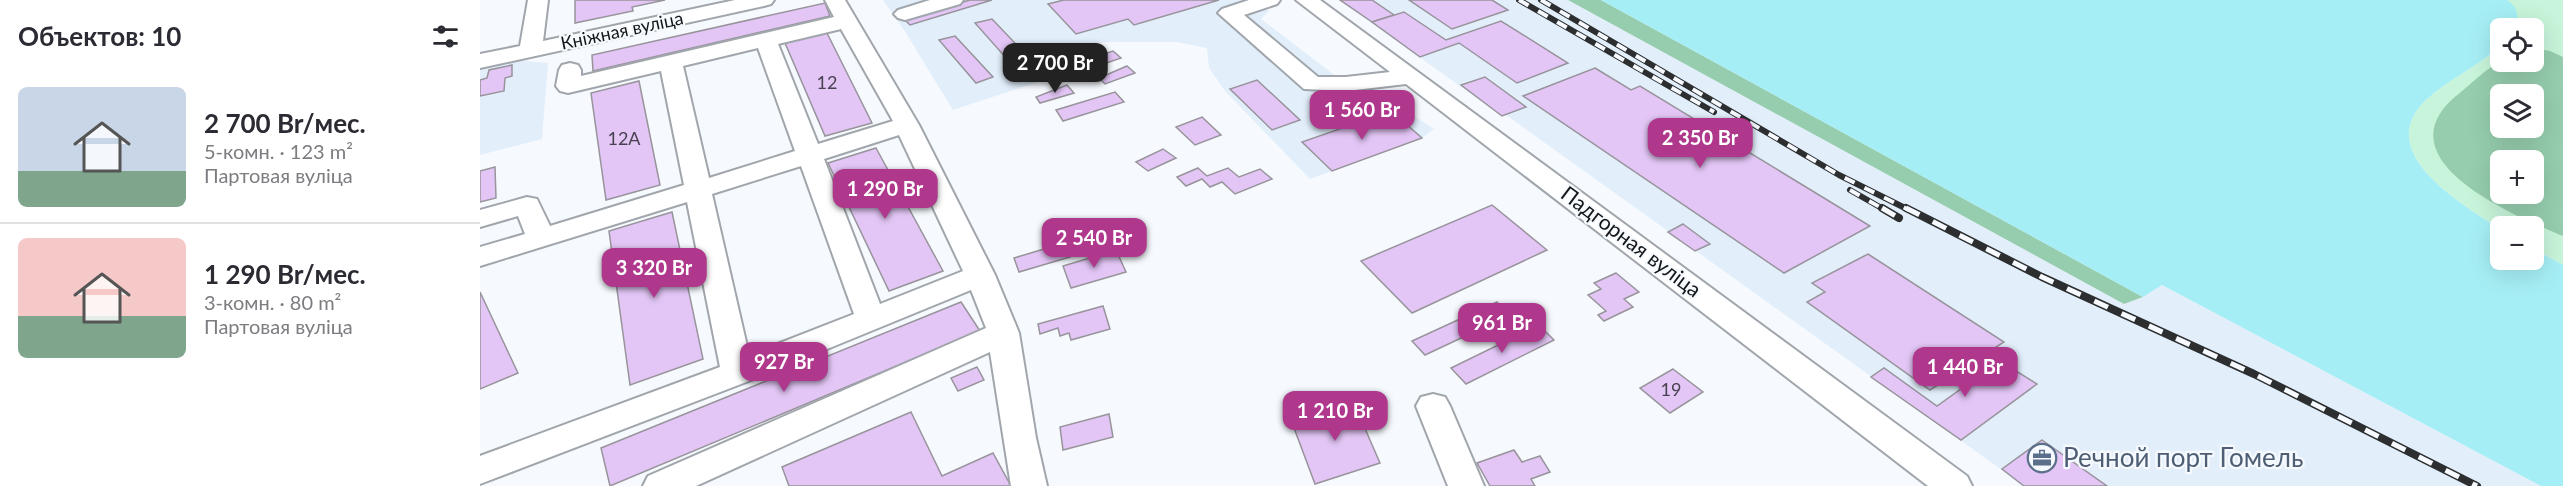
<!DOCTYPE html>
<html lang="ru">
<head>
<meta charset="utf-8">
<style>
  :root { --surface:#fff; --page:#f7f7f7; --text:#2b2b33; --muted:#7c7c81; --line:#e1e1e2; --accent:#b0388c }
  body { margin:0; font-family:Lato,sans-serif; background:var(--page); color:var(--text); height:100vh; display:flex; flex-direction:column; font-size:22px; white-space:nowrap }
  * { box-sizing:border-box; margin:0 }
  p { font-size:20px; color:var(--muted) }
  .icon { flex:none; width:33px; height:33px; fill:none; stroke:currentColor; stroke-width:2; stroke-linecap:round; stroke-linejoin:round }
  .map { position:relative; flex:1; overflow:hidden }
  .panel { display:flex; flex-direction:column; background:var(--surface); width:480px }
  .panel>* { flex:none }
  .buttons { position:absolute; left:2010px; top:18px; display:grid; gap:12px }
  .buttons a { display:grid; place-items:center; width:54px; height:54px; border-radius:9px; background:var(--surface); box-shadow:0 6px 24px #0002; font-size:30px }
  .price { position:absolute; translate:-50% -51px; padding:0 14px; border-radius:12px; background:var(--accent); color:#fff; font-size:20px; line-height:39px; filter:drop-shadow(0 2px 3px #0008) }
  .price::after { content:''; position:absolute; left:50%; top:36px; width:18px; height:14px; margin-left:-9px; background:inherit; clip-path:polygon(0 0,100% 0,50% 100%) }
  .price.selected { background:#222; color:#fff }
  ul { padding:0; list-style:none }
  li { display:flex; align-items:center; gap:18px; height:150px; padding:0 18px }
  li+li { border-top:2px solid var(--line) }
  li span { display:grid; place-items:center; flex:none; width:168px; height:120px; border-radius:9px; color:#555 }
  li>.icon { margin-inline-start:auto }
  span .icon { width:72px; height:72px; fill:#fffc; stroke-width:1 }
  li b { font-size:26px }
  h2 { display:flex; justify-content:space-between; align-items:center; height:72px; padding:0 18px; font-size:26px }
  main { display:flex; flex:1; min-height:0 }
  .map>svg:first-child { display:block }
</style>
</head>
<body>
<main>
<section class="panel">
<h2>Объектов: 10<svg class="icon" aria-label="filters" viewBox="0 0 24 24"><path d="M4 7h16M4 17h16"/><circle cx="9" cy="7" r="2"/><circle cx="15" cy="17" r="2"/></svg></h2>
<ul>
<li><span style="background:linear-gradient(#c9d6e8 70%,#7fa58c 0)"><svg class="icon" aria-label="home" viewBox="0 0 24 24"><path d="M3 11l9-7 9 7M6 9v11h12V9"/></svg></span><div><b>2 700 Br/мес.</b><p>5-комн. · 123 m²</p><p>Партовая вуліца</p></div></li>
<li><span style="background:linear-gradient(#f6c9c9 65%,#7fa58c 0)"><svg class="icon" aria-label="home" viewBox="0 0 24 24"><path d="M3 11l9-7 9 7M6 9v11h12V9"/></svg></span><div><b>1 290 Br/мес.</b><p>3-комн. · 80 m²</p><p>Партовая вуліца</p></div></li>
</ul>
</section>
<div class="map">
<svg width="2083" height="486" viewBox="0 0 2083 486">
  <rect width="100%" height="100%" fill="#f6fafe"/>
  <g fill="#e2effb">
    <path d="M 403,0 L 774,0 L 789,11 L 781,19 L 874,90 L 894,90 L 954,129 L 942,138 L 830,179 L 745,91 L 729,68 L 727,48 L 696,42 L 622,42 L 559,53 L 591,71 L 473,110 L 424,30 Z"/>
    <path d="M 859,0 L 1088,0 L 1644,304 L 1663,297 L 1682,285 L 2061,486 L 1544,486 L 1026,115 L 1022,116 Z"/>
    <path d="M 37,60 L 68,63 L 62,139 L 0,155 L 0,68 Z"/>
  </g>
  <path fill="#c7f4da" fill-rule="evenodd" d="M 2027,0 L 2083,0 L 2083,265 L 2054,249 L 2054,226 L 2020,226 L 2020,229 C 1983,205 1891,152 1946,100 C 1968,79 1998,67 2020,46 L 2020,62 L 2054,62 L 2054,28 L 2036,28 L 2038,19 ZM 2020,94 L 2054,94 L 2054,128 L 2020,128 ZM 2020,160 L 2054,160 L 2054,194 L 2020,194 Z"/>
  <g fill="#96cdae" fill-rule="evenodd">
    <path d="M 1088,0 L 1121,0 L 1663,297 L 1644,304 Z"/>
    <path d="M 2054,48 L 2070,51 L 2083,57 L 2083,236 C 2032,215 1895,157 1981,92 C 1990,85 2011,64 2021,62 C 2030,59 2044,62 2054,62 ZM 2020,94 L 2054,94 L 2054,128 L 2020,128 ZM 2020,160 L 2054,160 L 2054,194 L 2020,194 Z"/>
  </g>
  <path fill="#a6eef5" d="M 1121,0 L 2027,0 C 2038,8 2039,16 2036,28 L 2020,28 L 2020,46 C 1998,67 1968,79 1946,100 C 1891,152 1983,205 2020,229 L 2020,260 L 2054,260 L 2054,249 L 2083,265 L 2083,486 L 2061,486 L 1682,285 L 1663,297 Z"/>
  <g fill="#e3c6f6" stroke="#98949b" stroke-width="1.5">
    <path d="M 95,0 L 185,0 L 152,7 L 153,11 L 95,23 Z"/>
    <path d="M 490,0 L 512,0 L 430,25 L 424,19 Z"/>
    <path d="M 584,0 L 739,0 L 654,25 L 648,19 L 596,34 L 568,4 Z"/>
    <path d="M 860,0 L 892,0 L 914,15 L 892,22 Z"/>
    <path d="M 929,0 L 1012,0 L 1028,10 L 972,29 Z"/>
    <path d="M 345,3 L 350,16 L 113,71 L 112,55 Z"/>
    <path d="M 924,12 L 966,40 L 1021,21 L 1088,63 L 1037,83 L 979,43 L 940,57 L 892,22 Z"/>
    <path d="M 512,19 L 553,62 L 535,68 L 495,23 Z"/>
    <path d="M 347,33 L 392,123 L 345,136 L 305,43 Z"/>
    <path d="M 475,36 L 513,77 L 496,83 L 459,40 Z"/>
    <path d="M 633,51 L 641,58 L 612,68 L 607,65 L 601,67 L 597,63 Z"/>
    <path d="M 32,65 L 32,76 L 25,78 L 24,91 L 0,96 L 0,80 L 7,78 L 9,70 Z"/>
    <path d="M 647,66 L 655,73 L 625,84 L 619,78 Z"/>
    <path d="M 1115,68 L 1151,90 L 1160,86 L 1390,226 L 1304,273 L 1043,96 Z"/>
    <path d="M 1005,77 L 1046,107 L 1022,116 L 981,85 Z"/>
    <path d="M 777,80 L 820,120 L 792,130 L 750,89 Z"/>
    <path d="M 159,81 L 180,185 L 126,200 L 111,93 Z"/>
    <path d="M 587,85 L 594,93 L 560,103 L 556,97 Z"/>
    <path d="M 635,92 L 644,102 L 583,121 L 576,110 Z"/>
    <path d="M 911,111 L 942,138 L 852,171 L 822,142 Z"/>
    <path d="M 722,117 L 741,135 L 715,145 L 696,127 Z"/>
    <path d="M 396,148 L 463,271 L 409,291 L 348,163 Z"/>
    <path d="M 683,149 L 696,158 L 668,171 L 656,162 Z"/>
    <path d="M 15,167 L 16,198 L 0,202 L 0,171 Z"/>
    <path d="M 718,168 L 727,176 L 748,168 L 759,177 L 780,169 L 792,179 L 755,194 L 742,182 L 730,187 L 722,179 L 706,186 L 697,177 Z"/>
    <path d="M 1012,205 L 1067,250 L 932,313 L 881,261 Z"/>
    <path d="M 192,212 L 223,359 L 150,385 L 129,231 Z"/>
    <path d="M 1203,224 L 1230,244 L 1215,251 L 1188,232 Z"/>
    <path d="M 584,243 L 590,257 L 539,272 L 534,258 Z"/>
    <path d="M 636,250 L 646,272 L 591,288 L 583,266 Z"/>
    <path d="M 1388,254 L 1524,342 L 1450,390 L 1327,302 L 1345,292 L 1332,283 Z"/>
    <path d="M 1136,273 L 1159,292 L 1144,299 L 1153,307 L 1124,321 L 1118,315 L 1126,311 L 1108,295 L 1121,289 L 1114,283 Z"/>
    <path d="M 0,292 L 38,373 L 0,389 Z"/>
    <path d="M 481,302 L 500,331 L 130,486 L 121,448 Z"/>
    <path d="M 1017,302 L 1030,315 L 945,355 L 932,341 Z"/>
    <path d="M 623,306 L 630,329 L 591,340 L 589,333 L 580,336 L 578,328 L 560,334 L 558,324 Z"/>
    <path d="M 1059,325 L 1074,340 L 986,384 L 971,368 Z"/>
    <path d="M 1520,361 L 1557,384 L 1481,440 L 1391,377 L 1404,368 L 1457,406 Z"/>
    <path d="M 497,367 L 504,380 L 478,391 L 471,378 Z"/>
    <path d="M 1193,369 L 1223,392 L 1190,413 L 1160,388 Z"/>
    <path d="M 873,401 L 900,463 L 835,484 L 811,420 Z"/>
    <path d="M 431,412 L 462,476 L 513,453 L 531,486 L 309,486 L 302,467 Z"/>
    <path d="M 629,414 L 633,437 L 583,450 L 580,427 Z"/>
    <path d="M 1562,440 L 1627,486 L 1544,486 L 1522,469 Z"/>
    <path d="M 1034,450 L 1042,462 L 1060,456 L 1070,472 L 1051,479 L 1055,486 L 1010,486 L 997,463 Z"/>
  </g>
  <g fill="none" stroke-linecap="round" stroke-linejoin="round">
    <g stroke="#a0a6ac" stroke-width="4">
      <g id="minor">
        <path d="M 48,0 L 68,0 L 63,41 L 255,0 L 294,0 L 291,4 L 284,6 L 0,68 L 0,54 L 40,46 Z"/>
        <path d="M 345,0 L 365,0 L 439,125 L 515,275 L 539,333 L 556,438 L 567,486 L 531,486 L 510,352 L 216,486 L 163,486 L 168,476 L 506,328 L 491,290 L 269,381 L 0,484 L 0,456 L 240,367 L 207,202 L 0,266 L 0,247 L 45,234 L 38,216 L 0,227 L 0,210 L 47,197 L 57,199 L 70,226 L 204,185 L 181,71 L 88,93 L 80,91 L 76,86 L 79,70 L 82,65 L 90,63 L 98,65 L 101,70 L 101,76 L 354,17 ZM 361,29 L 413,121 L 338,144 L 298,44 ZM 278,48 L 315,151 L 229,178 L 203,66 ZM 419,135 L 483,271 L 400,304 L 344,159 ZM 321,166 L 374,314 L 269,355 L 232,194 Z"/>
        <path d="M 450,0 L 483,0 L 480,4 L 425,20 L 418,18 L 414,14 L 418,10 Z"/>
        <path d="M 769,0 L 800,0 L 797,4 L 764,15 L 838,77 L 866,77 L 910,72 L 816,0 L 840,0 L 1487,476 L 1492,486 L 1448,486 L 926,84 L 866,91 L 824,89 L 738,13 L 742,9 Z"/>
        <path d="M 953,394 L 965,397 L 970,406 L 1004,486 L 968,486 L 936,406 L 941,397 Z"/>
      </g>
    </g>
    <use href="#minor" fill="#fff" fill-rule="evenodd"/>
    <g stroke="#2c2e30" stroke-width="6">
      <g id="rail-far1">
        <path d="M 1039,0 L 1234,112"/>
        <path d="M 1061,0 L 1359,175 L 1429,210"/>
        <path d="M 1370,190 L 1405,210"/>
      </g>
    </g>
    <g stroke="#2c2e30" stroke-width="8">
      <g id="rail">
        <path d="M 1402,208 L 1419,218"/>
        <path d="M 1426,208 L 1562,277 L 1774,374 L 1997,486"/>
      </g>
    </g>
    <use href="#rail-far1" stroke="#f6fafe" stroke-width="4" stroke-dasharray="11" stroke-linecap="butt"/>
    <use href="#rail" stroke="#f6fafe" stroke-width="5" stroke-dasharray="15" stroke-linecap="butt"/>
  </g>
  <defs>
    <g id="office-ring" transform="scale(1.5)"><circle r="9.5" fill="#f6fafe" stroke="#5c6f8a" stroke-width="1.5"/><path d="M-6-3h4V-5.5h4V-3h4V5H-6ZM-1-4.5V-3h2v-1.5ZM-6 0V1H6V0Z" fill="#5c6f8a"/></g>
  </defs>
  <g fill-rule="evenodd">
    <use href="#office-ring" x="1562" y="458"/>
  </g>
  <g text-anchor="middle" stroke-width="4.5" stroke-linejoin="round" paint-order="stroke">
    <g font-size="18" fill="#141618" stroke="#f6fafe">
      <text transform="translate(142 31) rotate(-12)" y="6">Кніжная вуліца</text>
    </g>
    <g font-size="18" fill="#484250">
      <text x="347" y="89">12</text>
      <text x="144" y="145">12А</text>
      <text x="1191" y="396">19</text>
    </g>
    <g font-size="21" fill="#141618" stroke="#f6fafe">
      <text transform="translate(1151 242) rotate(37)" y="7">Падгорная вуліца</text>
    </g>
    <g font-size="26" fill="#4e5e75" stroke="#f6fafe" text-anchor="start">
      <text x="1583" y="467">Речной порт Гомель</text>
    </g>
  </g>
</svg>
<div class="buttons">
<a><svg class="icon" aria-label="locate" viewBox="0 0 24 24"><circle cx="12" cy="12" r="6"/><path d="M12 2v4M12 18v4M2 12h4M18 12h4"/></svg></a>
<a><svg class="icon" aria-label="layers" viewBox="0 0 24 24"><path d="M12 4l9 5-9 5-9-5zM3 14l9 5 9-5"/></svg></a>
<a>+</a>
<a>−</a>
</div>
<b class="price selected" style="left:575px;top:94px">2 700 Br</b>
<b class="price" style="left:882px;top:141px">1 560 Br</b>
<b class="price" style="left:1220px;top:169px">2 350 Br</b>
<b class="price" style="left:405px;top:220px">1 290 Br</b>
<b class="price" style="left:614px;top:269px">2 540 Br</b>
<b class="price" style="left:174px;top:299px">3 320 Br</b>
<b class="price" style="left:1022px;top:354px">961 Br</b>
<b class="price" style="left:304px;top:393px">927 Br</b>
<b class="price" style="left:1485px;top:398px">1 440 Br</b>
<b class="price" style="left:855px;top:442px">1 210 Br</b>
</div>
</main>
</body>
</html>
